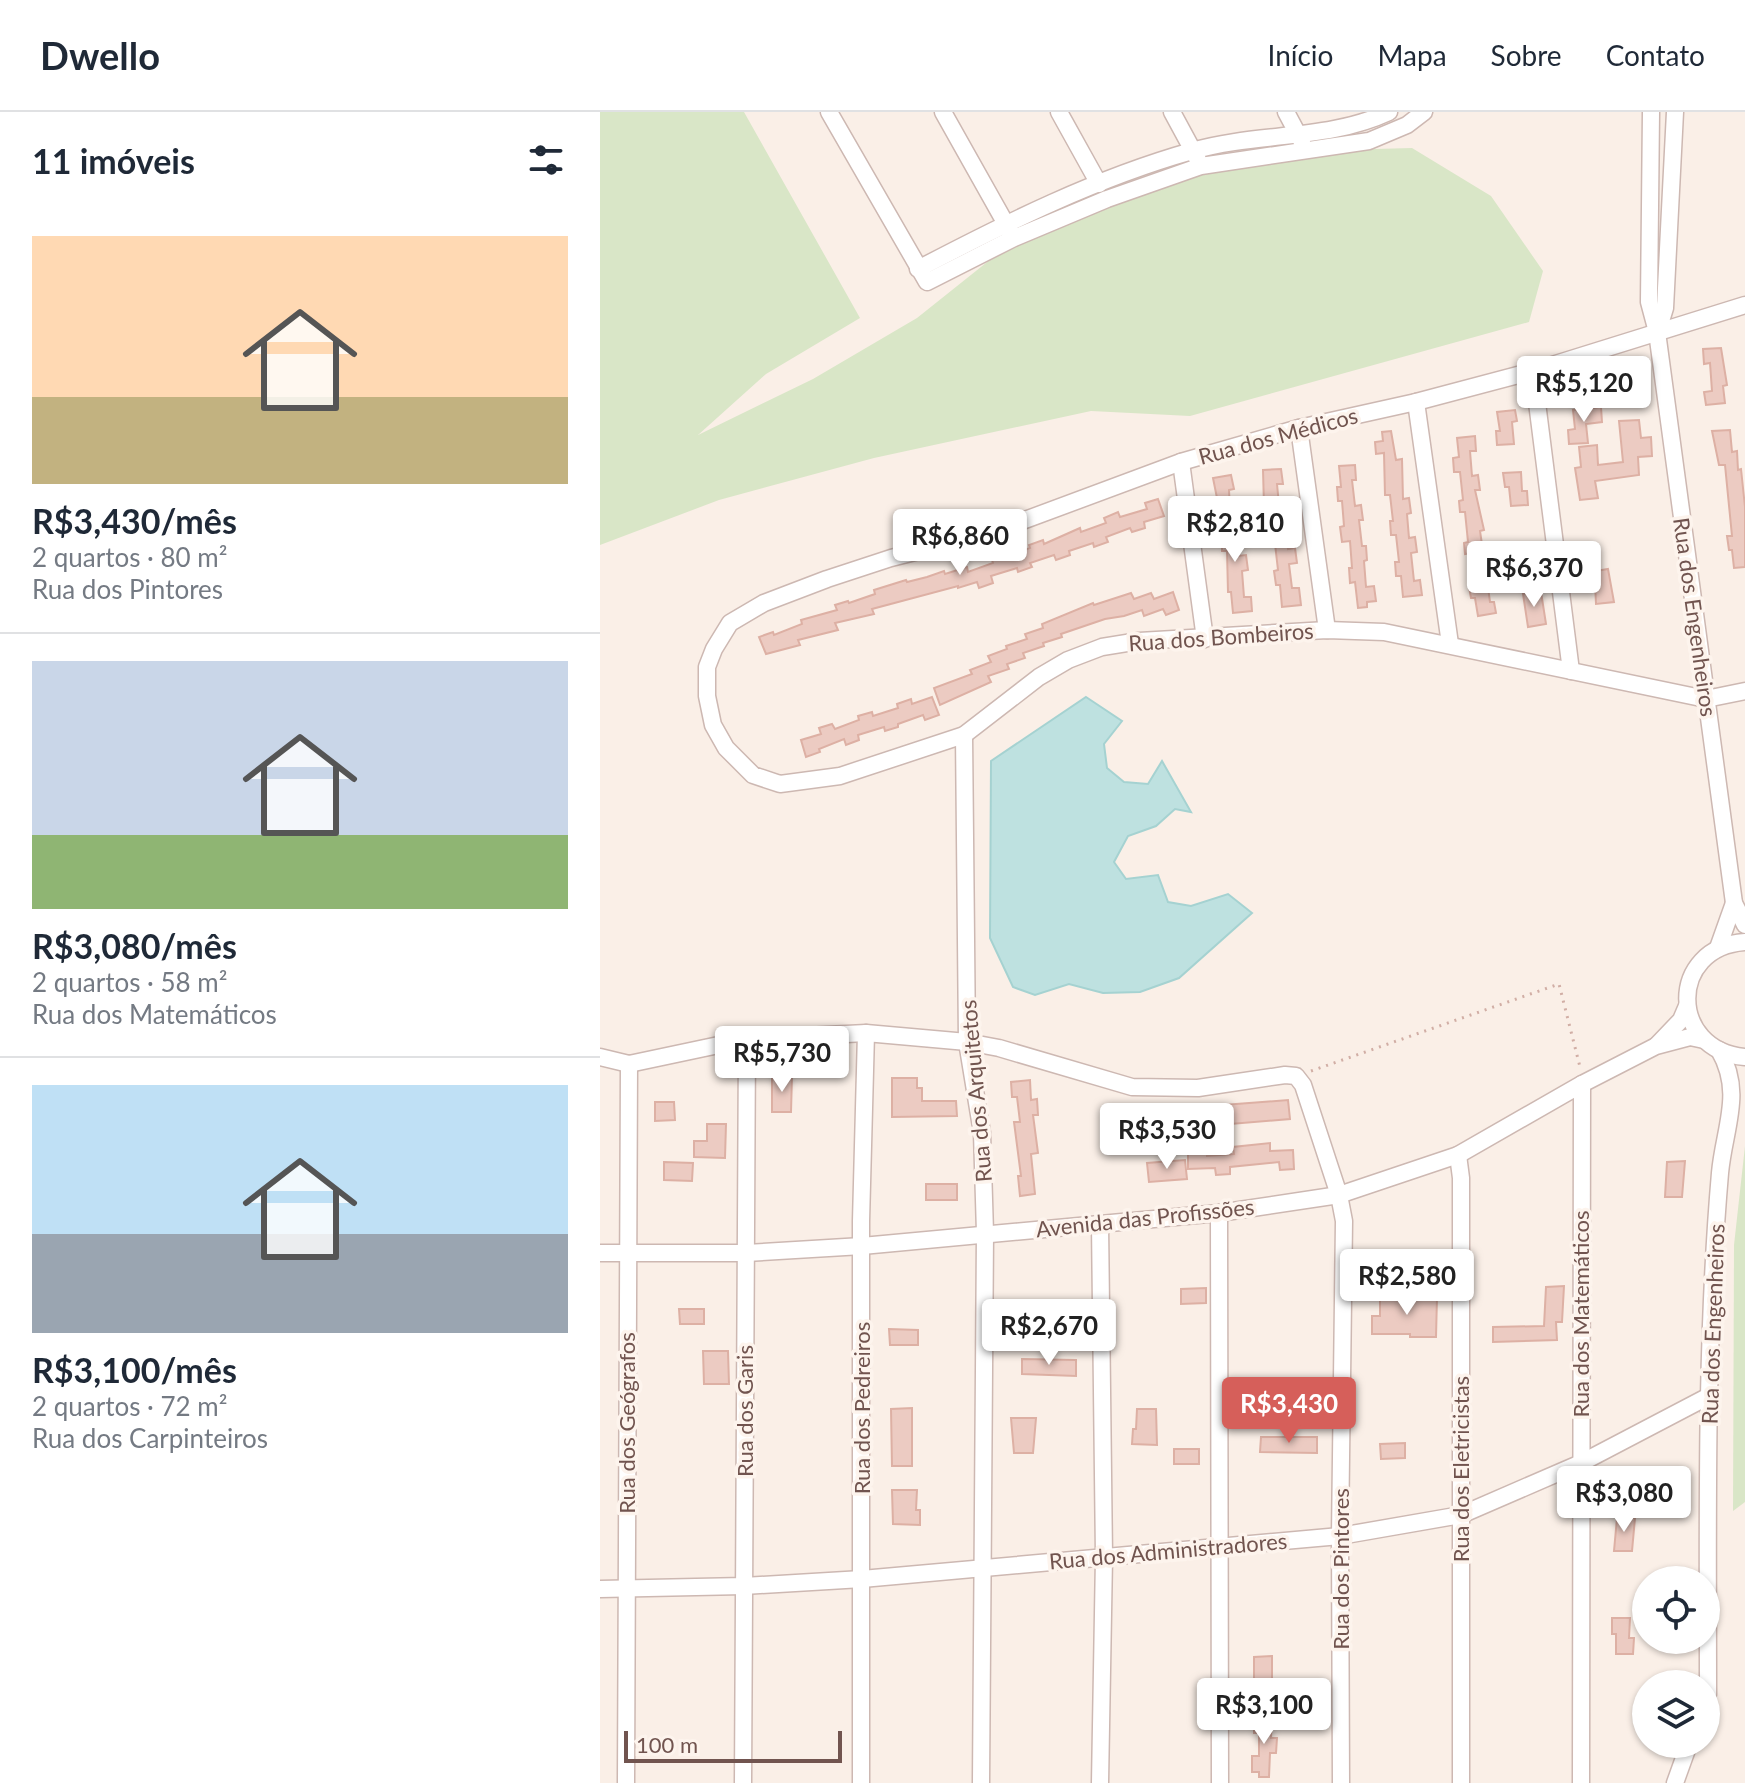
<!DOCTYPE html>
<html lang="pt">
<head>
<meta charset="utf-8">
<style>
  :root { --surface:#fff; --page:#f2f2f3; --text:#1f2937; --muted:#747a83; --line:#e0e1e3; --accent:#d65f5a }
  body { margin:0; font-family:Lato,sans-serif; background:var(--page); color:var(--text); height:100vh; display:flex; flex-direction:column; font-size:30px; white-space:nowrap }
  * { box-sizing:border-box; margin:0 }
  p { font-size:26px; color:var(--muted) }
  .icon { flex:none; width:44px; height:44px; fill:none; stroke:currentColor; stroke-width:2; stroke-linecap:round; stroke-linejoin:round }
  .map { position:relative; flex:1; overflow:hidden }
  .drawer { display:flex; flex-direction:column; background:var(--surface); width:600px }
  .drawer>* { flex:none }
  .controls { position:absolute; left:1032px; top:1454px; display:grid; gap:16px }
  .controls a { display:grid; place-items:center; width:88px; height:88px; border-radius:50%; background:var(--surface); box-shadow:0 2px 6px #0004; font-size:40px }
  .scale { position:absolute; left:24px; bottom:20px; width:218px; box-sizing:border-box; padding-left:8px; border:4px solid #71544f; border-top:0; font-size:22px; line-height:28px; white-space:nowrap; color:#71544f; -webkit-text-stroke:6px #fdf4ed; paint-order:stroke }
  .price { position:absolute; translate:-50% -68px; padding:0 18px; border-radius:8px; background:#fff; color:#222; font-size:26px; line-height:52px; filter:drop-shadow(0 2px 4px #0008) }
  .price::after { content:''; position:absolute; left:50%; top:48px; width:24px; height:18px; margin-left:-12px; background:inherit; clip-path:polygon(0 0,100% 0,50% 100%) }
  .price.selected { background:var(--accent); color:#fff }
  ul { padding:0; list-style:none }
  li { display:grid; align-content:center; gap:16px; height:424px; padding:0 32px }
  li+li { border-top:2px solid var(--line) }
  li span { display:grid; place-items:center; height:248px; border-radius:0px; color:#555 }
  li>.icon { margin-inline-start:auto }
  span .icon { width:144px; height:144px; fill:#fffc; stroke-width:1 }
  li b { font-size:34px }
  h2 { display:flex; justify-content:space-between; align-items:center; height:96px; padding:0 32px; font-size:34px }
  header { display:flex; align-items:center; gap:48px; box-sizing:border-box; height:112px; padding:0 40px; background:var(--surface); border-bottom:2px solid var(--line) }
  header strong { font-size:38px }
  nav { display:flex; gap:44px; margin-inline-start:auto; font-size:28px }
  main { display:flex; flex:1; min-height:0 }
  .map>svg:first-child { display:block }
</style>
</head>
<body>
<header>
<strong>Dwello</strong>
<nav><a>Início</a><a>Mapa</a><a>Sobre</a><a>Contato</a></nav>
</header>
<main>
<section class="drawer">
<h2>11 imóveis<svg class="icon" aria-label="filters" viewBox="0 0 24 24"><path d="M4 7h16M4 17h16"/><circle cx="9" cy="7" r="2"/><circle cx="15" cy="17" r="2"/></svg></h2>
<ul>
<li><span style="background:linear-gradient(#ffd9b3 65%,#c2b280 0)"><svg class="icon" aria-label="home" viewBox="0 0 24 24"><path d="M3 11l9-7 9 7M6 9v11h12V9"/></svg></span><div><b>R$3,430/mês</b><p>2 quartos · 80 m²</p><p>Rua dos Pintores</p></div></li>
<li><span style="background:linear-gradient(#c9d6e8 70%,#8fb573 0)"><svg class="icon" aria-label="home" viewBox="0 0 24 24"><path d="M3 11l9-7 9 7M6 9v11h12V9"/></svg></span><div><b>R$3,080/mês</b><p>2 quartos · 58 m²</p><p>Rua dos Matemáticos</p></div></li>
<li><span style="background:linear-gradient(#bfe0f5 60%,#9aa5b1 0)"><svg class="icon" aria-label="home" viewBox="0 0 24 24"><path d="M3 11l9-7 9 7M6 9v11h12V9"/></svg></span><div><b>R$3,100/mês</b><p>2 quartos · 72 m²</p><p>Rua dos Carpinteiros</p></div></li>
</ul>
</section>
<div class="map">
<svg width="1145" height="1671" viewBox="0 0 1145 1671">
  <rect width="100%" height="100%" fill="#faefe7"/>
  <g fill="#d9e6c7">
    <path d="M 0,0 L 144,0 L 260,206 L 166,262 L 98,323 L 213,267 L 317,206 L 406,135 L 608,51 L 737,38 L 812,36 L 891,84 L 943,159 L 929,210 L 590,304 L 491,299 L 274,346 L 119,388 L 0,433 Z"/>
    <path d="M 1145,1034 L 1145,1390 L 1133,1399 L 1134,1133 Z"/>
  </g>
  <path fill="#bee1e0" stroke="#a5d2d1" stroke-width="2" d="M 486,585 L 522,609 L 504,632 L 507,656 L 524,670 L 548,672 L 562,649 L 591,700 L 575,697 L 556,714 L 528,724 L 514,750 L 526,767 L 558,763 L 568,790 L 591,794 L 628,782 L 652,801 L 579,866 L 540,880 L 503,881 L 469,872 L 435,883 L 413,875 L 390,826 L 391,649 Z"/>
  <g fill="#eccbc2" stroke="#ddb0a4" stroke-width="2">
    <path d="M 1121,236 L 1127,273 L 1123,274 L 1125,291 L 1106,293 L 1104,280 L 1112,279 L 1110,251 L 1104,252 L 1103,237 Z"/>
    <path d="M 1001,295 L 1002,310 L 986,312 L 988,331 L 969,332 L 968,318 L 975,317 L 973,298 Z"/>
    <path d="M 915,298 L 917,309 L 912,310 L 914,332 L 897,333 L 896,319 L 900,319 L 897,300 Z"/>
    <path d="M 1039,308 L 1041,326 L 1051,325 L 1052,344 L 1038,345 L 1039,363 L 995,369 L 998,386 L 980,388 L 975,356 L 981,355 L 979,335 L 997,333 L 998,353 L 1023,350 L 1019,309 Z"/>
    <path d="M 1130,318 L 1132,340 L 1137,339 L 1138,358 L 1141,357 L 1145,395 L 1145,455 L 1134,456 L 1132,438 L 1129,438 L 1127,424 L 1132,424 L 1125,353 L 1119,353 L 1112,319 Z"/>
    <path d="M 791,319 L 796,348 L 802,347 L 803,387 L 809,386 L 811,401 L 807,402 L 809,426 L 815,425 L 817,440 L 811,441 L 814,469 L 820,468 L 822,483 L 803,485 L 801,464 L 796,464 L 795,450 L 799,450 L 796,423 L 791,423 L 790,409 L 793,409 L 790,383 L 785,383 L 784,341 L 776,342 L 775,330 L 783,329 L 782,320 Z"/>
    <path d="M 875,324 L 876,339 L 870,339 L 872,364 L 878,363 L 880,378 L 875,378 L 884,418 L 880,419 L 884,446 L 889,446 L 891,460 L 886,461 L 890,490 L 894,490 L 896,501 L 878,504 L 875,486 L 871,486 L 869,475 L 875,474 L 872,441 L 865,442 L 864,431 L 868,430 L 865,400 L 860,400 L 859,389 L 863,388 L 860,360 L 854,360 L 853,346 L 859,345 L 857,326 Z"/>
    <path d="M 755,353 L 756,368 L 752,368 L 755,394 L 761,393 L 763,408 L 759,408 L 762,434 L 766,434 L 767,448 L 764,449 L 766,475 L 774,474 L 776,489 L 767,490 L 767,495 L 758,496 L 755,470 L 750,471 L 749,456 L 752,456 L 750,429 L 742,430 L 740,415 L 744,414 L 742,389 L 738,389 L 737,375 L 741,375 L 739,354 Z"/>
    <path d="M 681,357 L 683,372 L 677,372 L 679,393 L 664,394 L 663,358 Z"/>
    <path d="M 921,360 L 922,379 L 927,379 L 928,393 L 911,394 L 909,375 L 905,375 L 903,361 Z"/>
    <path d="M 631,363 L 634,377 L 629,378 L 630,399 L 615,400 L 614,386 L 617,386 L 613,366 Z"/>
    <path d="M 558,387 L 564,404 L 544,410 L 545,416 L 532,420 L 530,416 L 506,425 L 508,430 L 494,435 L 493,431 L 469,439 L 470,443 L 456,448 L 454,443 L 430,451 L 432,455 L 418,460 L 417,456 L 391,464 L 393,471 L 379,476 L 377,470 L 358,476 L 358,474 L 272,497 L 274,502 L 235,511 L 238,518 L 198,528 L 200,533 L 166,542 L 159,525 L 173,520 L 174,523 L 202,512 L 201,508 L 237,498 L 235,493 L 248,489 L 249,491 L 275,482 L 274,478 L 306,468 L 307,470 L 327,465 L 344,459 L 345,462 L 367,455 L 368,460 L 393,451 L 391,445 L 404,441 L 406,445 L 430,436 L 429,433 L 443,428 L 444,432 L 480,416 L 481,420 L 506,411 L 504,406 L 518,400 L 520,405 L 547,397 L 545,391 Z"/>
    <path d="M 685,398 L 688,437 L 695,436 L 697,451 L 689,452 L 692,476 L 699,476 L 701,493 L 682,495 L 680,473 L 676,473 L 674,459 L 678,458 L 675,432 L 669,433 L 667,418 L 671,418 L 670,399 Z"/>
    <path d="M 640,403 L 642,418 L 636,419 L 638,444 L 646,443 L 648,458 L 642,459 L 644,485 L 651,485 L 652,499 L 633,501 L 631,480 L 628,480 L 627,439 L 622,439 L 621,405 Z"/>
    <path d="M 1008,457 L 1014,490 L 996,492 L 995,471 L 991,471 L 990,460 Z"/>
    <path d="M 573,480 L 579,498 L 566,503 L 563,497 L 544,504 L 542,498 L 524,504 L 505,507 L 461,522 L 462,525 L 443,531 L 444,534 L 423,541 L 425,546 L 407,552 L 409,557 L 388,564 L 391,570 L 340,593 L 334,576 L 372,562 L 370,558 L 391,550 L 388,544 L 407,537 L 406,534 L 427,527 L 425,522 L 443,516 L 442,512 L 493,491 L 494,493 L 531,481 L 534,487 L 551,481 L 554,487 Z"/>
    <path d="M 941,480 L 946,512 L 928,515 L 923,482 Z"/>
    <path d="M 332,585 L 339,603 L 325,608 L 323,603 L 298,612 L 298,615 L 285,619 L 284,615 L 258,623 L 259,628 L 246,633 L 244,627 L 219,637 L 220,640 L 206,645 L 201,628 L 221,622 L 219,616 L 232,612 L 235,617 L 259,608 L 258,604 L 272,600 L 273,604 L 298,596 L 297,592 L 311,587 L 312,592 Z"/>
    <path d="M 172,964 L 192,964 L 191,1000 L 172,1000 Z"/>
    <path d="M 292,966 L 317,966 L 317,976 L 322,976 L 322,989 L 356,989 L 357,1004 L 292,1005 Z"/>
    <path d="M 430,968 L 431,988 L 437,987 L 438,1003 L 433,1003 L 438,1041 L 431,1042 L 435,1082 L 420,1084 L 418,1064 L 421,1064 L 414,1010 L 420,1010 L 417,985 L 412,985 L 411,970 Z"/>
    <path d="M 688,988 L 690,1007 L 547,1019 L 545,999 Z"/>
    <path d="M 55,990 L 74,990 L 75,1008 L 55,1009 Z"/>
    <path d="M 107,1012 L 126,1012 L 125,1046 L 94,1045 L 94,1029 L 107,1029 Z"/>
    <path d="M 670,1031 L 670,1039 L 693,1038 L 694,1057 L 680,1058 L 679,1050 L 630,1055 L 630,1062 L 616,1063 L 615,1056 L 588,1057 L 588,1041 L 607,1041 L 607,1044 L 634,1042 L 633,1035 Z"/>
    <path d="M 585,1048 L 587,1067 L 549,1070 L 547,1051 Z"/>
    <path d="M 1085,1049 L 1082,1085 L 1065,1085 L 1067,1050 Z"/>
    <path d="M 64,1050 L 93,1051 L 92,1069 L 64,1068 Z"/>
    <rect x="326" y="1072" width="31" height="16"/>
    <path d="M 964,1174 L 962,1210 L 956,1210 L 957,1228 L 893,1230 L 893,1215 L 944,1214 L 946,1175 Z"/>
    <path d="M 606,1176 L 606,1191 L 581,1192 L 581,1177 Z"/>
    <path d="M 837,1185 L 836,1225 L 810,1225 L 810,1222 L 772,1222 L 772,1204 L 780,1204 L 780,1186 Z"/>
    <path d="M 414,1188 L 439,1189 L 438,1208 L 488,1209 L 487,1224 L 421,1223 L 421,1203 L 414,1203 Z"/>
    <path d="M 79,1197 L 104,1197 L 104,1212 L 80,1212 Z"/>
    <path d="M 289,1217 L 318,1218 L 318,1233 L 290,1233 Z"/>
    <path d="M 103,1239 L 128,1239 L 129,1272 L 104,1272 Z"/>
    <path d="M 422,1247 L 476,1248 L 476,1264 L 422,1262 Z"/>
    <path d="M 312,1296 L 312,1354 L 292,1354 L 291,1297 Z"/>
    <path d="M 537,1297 L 556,1297 L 557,1333 L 532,1332 L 533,1317 L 536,1317 Z"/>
    <path d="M 411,1306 L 436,1306 L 433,1341 L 414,1341 Z"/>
    <path d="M 661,1325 L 717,1325 L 717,1341 L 660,1340 Z"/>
    <path d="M 805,1331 L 805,1346 L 781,1347 L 780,1332 Z"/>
    <rect x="574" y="1337" width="25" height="15"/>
    <path d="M 292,1378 L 317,1378 L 316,1398 L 320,1398 L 320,1413 L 293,1412 Z"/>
    <path d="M 1017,1406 L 1035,1406 L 1032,1439 L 1014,1439 Z"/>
    <path d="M 1012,1506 L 1030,1506 L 1029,1526 L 1034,1526 L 1033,1542 L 1016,1542 L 1016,1522 L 1012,1522 Z"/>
    <path d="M 672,1544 L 672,1581 L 654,1581 L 654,1545 Z"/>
    <path d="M 654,1605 L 672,1605 L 671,1626 L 677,1626 L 676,1641 L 670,1641 L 669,1665 L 659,1665 L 659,1660 L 652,1660 L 652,1644 L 659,1644 L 659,1621 L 654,1621 Z"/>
  </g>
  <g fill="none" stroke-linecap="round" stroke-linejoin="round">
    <g stroke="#cdb8b2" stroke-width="19">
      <g id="minor">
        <path d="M 229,0 L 327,170 L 414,126 L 507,87 L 601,54 L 769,29 L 807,13 L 824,0"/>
        <path d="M 343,0 L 411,121"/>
        <path d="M 459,0 L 499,72"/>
        <path d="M 572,0 L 598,48"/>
        <path d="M 686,0 L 702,30"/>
        <path d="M 1051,0 L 1049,190 L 1057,220 L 1134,791 L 1145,813"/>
        <path d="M 318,157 C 406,111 496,66 592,39 C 657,20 727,29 789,0"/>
        <path d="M 1145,193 L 933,259 L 816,290 L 699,316 L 581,350 L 390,421 L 291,446 L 227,467 L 164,491 L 130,511 L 114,537 L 107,555 L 107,584 L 113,613 L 126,636 L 153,663 L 180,672 L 240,664 L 364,623 L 439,565 L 468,548 L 502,535 L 539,529 L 727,518 L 784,520 L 1106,587 L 1145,579"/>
        <path d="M 1058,219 L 1065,196 L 1075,0"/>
        <path d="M 933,259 L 971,559"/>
        <path d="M 816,290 L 850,532"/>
        <path d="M 699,316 L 727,518"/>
        <path d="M 581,350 L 605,527"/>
        <path d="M 364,623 L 367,930 L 382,1021 L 385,1121 L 381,1671"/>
        <path d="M 1145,830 C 1068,835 1068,938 1145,945"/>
        <path d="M 1118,836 L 1134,791"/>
        <path d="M 1057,933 L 1081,908 L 1087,894"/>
        <path d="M 0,945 L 29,952 L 147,927 L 266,921 L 367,930 L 399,936 L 532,975 L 598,976 L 685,963 L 696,964 L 703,973 L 739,1083 L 744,1109 L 740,1424 L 741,1671"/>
        <path d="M 858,1043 L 861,1066 L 861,1671"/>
        <path d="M 619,1101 L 620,1671"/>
        <path d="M 0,1141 L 146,1141 L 262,1134 L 619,1101 L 739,1083 L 858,1043 L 982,972 L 1056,934 L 1090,925 L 1104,928"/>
        <path d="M 0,1477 L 144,1474 L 262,1467 L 740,1424 L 861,1403 L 981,1351 L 1109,1284"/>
        <path d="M 1106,1588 L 1108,1582 C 1108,1409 1105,1235 1120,1061 C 1124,1016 1144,981 1119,938"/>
        <path d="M 26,1671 L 29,952"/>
        <path d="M 143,1671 L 147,927"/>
        <path d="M 261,1671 L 261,1109 L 266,921"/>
        <path d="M 500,1671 L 504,1445 L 500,1112"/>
        <path d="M 981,1671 L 982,972"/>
        <path d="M 1075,1671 L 1089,1632"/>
      </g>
    </g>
    <path stroke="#d1aea5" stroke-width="3" stroke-dasharray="2 6" stroke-linecap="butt" d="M 711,959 L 959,872 L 980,955"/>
    <use href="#minor" stroke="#fff" stroke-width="16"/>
  </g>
  <g text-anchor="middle" stroke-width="7" stroke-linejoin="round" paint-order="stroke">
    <g font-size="22" fill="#71544f" stroke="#fdf4ed">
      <text transform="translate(678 324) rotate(-15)" y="8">Rua dos Médicos</text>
      <text transform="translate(1095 505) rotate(82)" y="8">Rua dos Engenheiros</text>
      <text transform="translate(621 525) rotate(-4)" y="8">Rua dos Bombeiros</text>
      <text transform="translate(376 979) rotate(-95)" y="8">Rua dos Arquitetos</text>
      <text transform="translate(545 1106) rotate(-6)" y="8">Avenida das Profissões</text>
      <text transform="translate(981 1202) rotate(-90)" y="8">Rua dos Matemáticos</text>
      <text transform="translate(1113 1212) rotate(-88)" y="8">Rua dos Engenheiros</text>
      <text transform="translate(262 1296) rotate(-90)" y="8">Rua dos Pedreiros</text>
      <text transform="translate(145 1299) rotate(-90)" y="8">Rua dos Garis</text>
      <text transform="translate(27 1311) rotate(-90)" y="8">Rua dos Geógrafos</text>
      <text transform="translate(861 1357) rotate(-90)" y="8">Rua dos Eletricistas</text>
      <text transform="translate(568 1439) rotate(-5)" y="8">Rua dos Administradores</text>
      <text transform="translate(741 1457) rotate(-90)" y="8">Rua dos Pintores</text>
    </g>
  </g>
</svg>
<div class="controls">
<a><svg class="icon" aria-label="locate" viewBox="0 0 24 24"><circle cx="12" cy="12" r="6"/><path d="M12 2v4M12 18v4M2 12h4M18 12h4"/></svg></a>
<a><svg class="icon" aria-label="layers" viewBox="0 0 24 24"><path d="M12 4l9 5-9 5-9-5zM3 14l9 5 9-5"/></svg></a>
</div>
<div class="scale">100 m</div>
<b class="price" style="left:984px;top:312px">R$5,120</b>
<b class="price" style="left:635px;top:452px">R$2,810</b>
<b class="price" style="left:360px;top:465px">R$6,860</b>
<b class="price" style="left:934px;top:497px">R$6,370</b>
<b class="price" style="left:182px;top:982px">R$5,730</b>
<b class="price" style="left:567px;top:1059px">R$3,530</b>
<b class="price" style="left:807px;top:1205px">R$2,580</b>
<b class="price" style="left:449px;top:1255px">R$2,670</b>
<b class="price selected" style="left:689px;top:1333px">R$3,430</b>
<b class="price" style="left:1024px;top:1422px">R$3,080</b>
<b class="price" style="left:664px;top:1634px">R$3,100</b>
</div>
</main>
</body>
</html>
